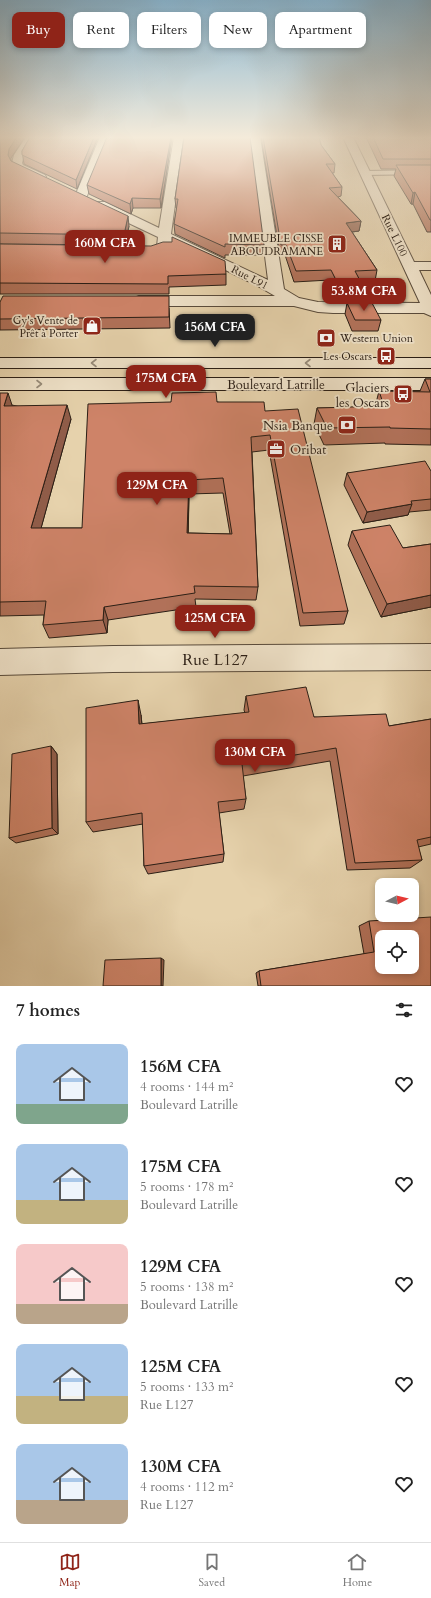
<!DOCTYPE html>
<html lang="en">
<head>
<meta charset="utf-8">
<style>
  :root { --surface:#fff; --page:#f2f2f2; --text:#222; --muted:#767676; --line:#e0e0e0; --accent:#8f2418 }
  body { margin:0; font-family:Cardo,serif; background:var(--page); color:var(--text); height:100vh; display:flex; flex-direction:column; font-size:15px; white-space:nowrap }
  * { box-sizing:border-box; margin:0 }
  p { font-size:13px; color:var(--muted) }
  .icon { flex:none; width:22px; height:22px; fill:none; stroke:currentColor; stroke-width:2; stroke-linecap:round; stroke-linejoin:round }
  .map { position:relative; height:986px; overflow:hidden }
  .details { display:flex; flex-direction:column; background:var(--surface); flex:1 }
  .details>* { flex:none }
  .top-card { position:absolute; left:12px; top:12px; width:407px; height:36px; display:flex; gap:8px }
  .needle { width:26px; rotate:83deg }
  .buttons { position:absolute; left:375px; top:878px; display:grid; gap:8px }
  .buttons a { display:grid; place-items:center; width:44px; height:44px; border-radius:8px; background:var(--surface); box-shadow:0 2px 6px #0003; font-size:20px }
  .price { position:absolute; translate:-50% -34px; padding:0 9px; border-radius:8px; background:var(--accent); color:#fff; font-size:13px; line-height:26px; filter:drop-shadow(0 1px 2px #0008) }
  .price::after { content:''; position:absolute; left:50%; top:24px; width:12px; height:9px; margin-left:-6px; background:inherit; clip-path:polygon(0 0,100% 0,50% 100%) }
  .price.selected { background:#222; color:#fff }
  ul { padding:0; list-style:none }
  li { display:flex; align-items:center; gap:12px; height:100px; padding:0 16px }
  li span { display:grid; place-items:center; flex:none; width:112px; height:80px; border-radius:8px; color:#555 }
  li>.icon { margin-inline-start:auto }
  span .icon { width:48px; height:48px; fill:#fffc; stroke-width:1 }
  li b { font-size:17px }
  h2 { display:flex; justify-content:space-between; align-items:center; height:48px; padding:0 16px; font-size:17px }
  .tag { padding:0 14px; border-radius:8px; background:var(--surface); box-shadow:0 2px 6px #0003; font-size:14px; line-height:36px }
  .tag.selected { background:var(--accent); color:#fff }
  .dock { display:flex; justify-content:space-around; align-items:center; height:56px; border-top:1px solid var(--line); background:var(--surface); font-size:11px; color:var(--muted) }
  .dock a { display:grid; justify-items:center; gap:2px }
  .dock .selected { color:var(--accent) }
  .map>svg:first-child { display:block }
</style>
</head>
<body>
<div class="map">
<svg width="431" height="986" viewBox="0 0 431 986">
  <rect width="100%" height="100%" fill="#e6d2ac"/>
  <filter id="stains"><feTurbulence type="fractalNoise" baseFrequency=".005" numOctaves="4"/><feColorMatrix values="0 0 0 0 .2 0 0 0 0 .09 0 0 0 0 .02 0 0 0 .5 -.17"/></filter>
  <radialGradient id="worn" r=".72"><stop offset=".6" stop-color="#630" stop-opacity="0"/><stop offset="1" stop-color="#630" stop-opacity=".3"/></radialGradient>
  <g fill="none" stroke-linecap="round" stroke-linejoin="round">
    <g stroke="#594b3b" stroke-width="2">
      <path id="service" d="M 431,170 L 431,174 L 364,175 L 361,173 L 364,171 Z"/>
    </g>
    <g stroke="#594b3b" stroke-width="2">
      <g id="minor">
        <path d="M 26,137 L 36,137 L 24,155 L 22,163 L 23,165 L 45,175 L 46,177 L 45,179 C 36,182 16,171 12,163 L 14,155 Z"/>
        <path d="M 100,137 L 110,137 L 87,196 L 85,198 L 77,198 L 75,196 Z"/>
        <path d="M 174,137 L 184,137 L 171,234 L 268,280 L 250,137 L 260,137 L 284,289 L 299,298 L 318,302 L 420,303 L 343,137 L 353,137 L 414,262 L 431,262 L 431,270 L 419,270 L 431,295 L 431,316 L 424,313 L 333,313 L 318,312 L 294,306 L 139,306 L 134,304 L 131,301 L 134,298 L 139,296 L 275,296 L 256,285 L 170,243 L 170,247 L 166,252 L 156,252 L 154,249 L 157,246 L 158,237 L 97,208 L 95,205 L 97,202 L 105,202 L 159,228 Z"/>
        <path d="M 431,644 L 431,670 L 113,672 L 0,675 L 0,649 L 113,646 Z"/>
      </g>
    </g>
    <g stroke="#2a1e15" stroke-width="2">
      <g id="secondary">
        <rect x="0" y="358" width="431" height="10"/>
        <rect x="0" y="378" width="431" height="12"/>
      </g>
    </g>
    <use href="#service" fill="#efe2c9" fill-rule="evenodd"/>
    <use href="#minor" fill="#efe2c9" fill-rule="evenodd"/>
    <use href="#secondary" fill="#efe2c9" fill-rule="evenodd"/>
  </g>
  <g fill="#b17159" stroke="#2a1e15" fill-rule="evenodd">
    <path d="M 0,137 L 11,161 L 129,226 L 125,245 L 0,244 Z"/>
    <path d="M 30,137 L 98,137 L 77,189 L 24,164 L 22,151 Z"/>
    <path d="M 172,137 L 161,208 L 133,208 L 131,214 L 89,194 L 87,185 Z"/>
    <path d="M 184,137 L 264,245 L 263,255 L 225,255 L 225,258 L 175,234 L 174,224 L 177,208 L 176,208 L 175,199 Z"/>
    <path d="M 261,137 L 319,137 L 321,145 L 335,164 L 334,173 L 332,173 L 342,187 L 341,196 L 338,197 L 361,221 L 359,231 L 352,232 L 377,270 L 375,281 L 360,281 L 365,290 L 362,301 L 339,301 L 330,280 L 294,282 L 285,255 L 280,255 Z"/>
    <path d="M 366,137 L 431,137 L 431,232 L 427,232 L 413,204 L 411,204 L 394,176 L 396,169 L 381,169 Z"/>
    <path d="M 0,244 L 226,274 L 226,285 L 169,287 L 169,294 L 0,294 Z"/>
    <path d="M 0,302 L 169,308 L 170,328 L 0,330 Z"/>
    <path d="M 347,303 L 381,320 L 378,331 L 352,331 L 345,314 Z"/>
    <path d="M 425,379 L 431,379 L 431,445 L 385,444 L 385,443 L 324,445 L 314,424 L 317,408 L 375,407 L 379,391 L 420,391 Z"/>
    <path d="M 0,393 L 12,405 L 71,419 L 41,528 L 82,528 L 217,402 L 265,411 L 348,611 L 344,624 L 300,626 L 269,450 L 252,452 L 258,587 L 256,600 L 195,599 L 196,607 L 108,620 L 107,633 L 49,638 L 43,625 L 44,615 L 0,616 ZM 223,493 L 230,534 L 188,533 L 189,494 Z"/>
    <path d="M 431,471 L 431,510 L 409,512 L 408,515 L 363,523 L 344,485 L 347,473 Z"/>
    <path d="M 352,531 L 403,548 L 431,544 L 431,607 L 381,617 L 348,545 Z"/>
    <path d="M 246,696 L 314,717 L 389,726 L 431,719 L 431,844 L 418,847 L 422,860 L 410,868 L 347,870 L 330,761 L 243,776 L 246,799 L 244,809 L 219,813 L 224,854 L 223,862 L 148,874 L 144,866 L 143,824 L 93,832 L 86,822 L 141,715 L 142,724 L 245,713 L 244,710 Z"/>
    <path d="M 51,746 L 57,754 L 58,834 L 16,843 L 9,838 Z"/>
    <path d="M 369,921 L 431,986 L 258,986 L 256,973 L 259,971 L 364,954 L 359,926 Z"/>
  </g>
  <g fill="#905c49" stroke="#2a1e15">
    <path d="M 17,137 L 25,137 L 11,158 L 11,164 L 8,155 L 9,149 Z"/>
    <path d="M 94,137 L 98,137 L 77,189 L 76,180 Z"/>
    <path d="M 171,137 L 172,137 L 161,208 L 160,199 Z"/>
    <path d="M 415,192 L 413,204 L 411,204 L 413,193 Z"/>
    <path d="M 132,198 L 133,208 L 131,214 L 130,204 Z"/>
    <path d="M 128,216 L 129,226 L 125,245 L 124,235 Z"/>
    <path d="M 361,221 L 359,231 L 344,233 L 346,223 Z"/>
    <path d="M 8,393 L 13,408 L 4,406 Z"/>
    <path d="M 67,405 L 71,419 L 37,543 L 31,528 Z"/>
    <path d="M 189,480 L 189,494 L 188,547 L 187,533 Z"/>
    <path d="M 412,504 L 408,515 L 363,523 L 367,512 Z"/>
    <path d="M 431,595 L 431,607 L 381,617 L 387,604 Z"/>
    <path d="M 104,607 L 108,620 L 107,633 L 103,620 Z"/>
    <path d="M 138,700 L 141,715 L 143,738 L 139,724 Z"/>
    <path d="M 51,746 L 57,754 L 58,834 L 52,828 Z"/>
    <path d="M 161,958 L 164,960 L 163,986 L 161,986 Z"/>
  </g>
  <g fill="#ce8368" stroke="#2a1e15" fill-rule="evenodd">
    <path d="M 0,137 L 17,137 L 9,149 L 8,155 L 11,161 L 128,216 L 124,235 L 0,233 Z"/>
    <path d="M 30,137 L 94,137 L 76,180 L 22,155 L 22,151 Z"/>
    <path d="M 107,137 L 171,137 L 160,199 L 132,198 L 130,204 L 87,185 Z"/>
    <path d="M 184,137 L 250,137 L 264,245 L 225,244 L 225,247 L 174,224 L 178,199 L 175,199 Z"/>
    <path d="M 263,137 L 319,137 L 321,145 L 335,164 L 326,164 L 342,187 L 329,188 L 361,221 L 346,223 L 377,270 L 355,271 L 365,290 L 341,290 L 331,270 L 296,271 L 286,245 L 281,245 Z"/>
    <path d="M 373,137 L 431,137 L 431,159 L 383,159 Z"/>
    <path d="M 396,165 L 431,165 L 431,220 L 430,220 L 415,192 L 413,193 Z"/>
    <path d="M 172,237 L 225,261 L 226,274 L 168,276 L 168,284 L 0,283 L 0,244 L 151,246 L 163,242 L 172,242 Z"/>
    <path d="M 3,296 L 169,296 L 169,317 L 0,319 L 0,302 Z"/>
    <path d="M 347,303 L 372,303 L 381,320 L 355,320 Z"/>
    <path d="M 425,379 L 431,379 L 431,429 L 390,428 L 390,427 L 327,428 L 317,408 L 384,406 L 379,391 L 430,392 Z"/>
    <path d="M 216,392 L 217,402 L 264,402 L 265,411 L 298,409 L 348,611 L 303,613 L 270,435 L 251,437 L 258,587 L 194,586 L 195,593 L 104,607 L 103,620 L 43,625 L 46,601 L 0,602 L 0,393 L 8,393 L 4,406 L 67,405 L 31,528 L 82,528 L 88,404 L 171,402 L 172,393 ZM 223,478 L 232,534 L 187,533 L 189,480 Z"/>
    <path d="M 425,461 L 431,471 L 431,499 L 411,501 L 412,504 L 367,512 L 347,473 Z"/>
    <path d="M 390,525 L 403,548 L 431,544 L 431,595 L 387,604 L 352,531 Z"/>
    <path d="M 306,687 L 314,717 L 386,714 L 389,726 L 431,719 L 431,837 L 417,840 L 422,860 L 355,863 L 336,748 L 242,764 L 246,799 L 218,802 L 224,854 L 144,866 L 142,813 L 86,822 L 86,708 L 138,700 L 139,724 L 249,712 L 246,696 Z"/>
    <path d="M 51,746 L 52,828 L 9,838 L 12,754 Z"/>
    <path d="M 431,917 L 431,986 L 261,986 L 259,971 L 374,952 L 369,921 ZM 382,937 L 412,937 L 412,967 L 382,967 Z"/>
    <path d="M 161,958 L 161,986 L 103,986 L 105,960 Z"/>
  </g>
  <defs><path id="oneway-chevron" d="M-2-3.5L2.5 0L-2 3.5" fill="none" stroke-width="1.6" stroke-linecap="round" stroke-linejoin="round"/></defs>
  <g stroke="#968a78">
    <use href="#oneway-chevron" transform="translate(94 363) rotate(180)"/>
    <use href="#oneway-chevron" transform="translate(308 363) rotate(180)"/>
    <use href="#oneway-chevron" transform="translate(39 384)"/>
  </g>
  <linearGradient id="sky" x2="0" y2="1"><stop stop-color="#87b5d1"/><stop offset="0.5" stop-color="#f4ebda"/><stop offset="1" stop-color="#f4ebda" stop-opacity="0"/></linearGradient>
  <rect width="431" height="275" fill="url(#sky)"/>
  <defs>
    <g id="building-square" transform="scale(1)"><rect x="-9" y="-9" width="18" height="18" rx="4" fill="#8f2418" stroke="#efe2c9"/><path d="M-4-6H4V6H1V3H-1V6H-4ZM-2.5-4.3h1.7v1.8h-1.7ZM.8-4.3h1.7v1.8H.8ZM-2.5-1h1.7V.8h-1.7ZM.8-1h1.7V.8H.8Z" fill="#fff"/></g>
    <g id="shop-square" transform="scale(1)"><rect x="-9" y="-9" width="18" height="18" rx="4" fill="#8f2418" stroke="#efe2c9"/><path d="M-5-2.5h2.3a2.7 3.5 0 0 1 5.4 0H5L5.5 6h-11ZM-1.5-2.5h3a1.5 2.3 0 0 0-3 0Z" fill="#fff"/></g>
    <g id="bank-square" transform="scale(1)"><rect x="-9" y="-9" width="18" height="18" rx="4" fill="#8f2418" stroke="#efe2c9"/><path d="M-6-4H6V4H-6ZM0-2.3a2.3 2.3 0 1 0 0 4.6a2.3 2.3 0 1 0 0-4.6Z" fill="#fff"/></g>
    <g id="bus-square" transform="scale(1)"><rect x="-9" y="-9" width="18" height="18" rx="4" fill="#8f2418" stroke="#efe2c9"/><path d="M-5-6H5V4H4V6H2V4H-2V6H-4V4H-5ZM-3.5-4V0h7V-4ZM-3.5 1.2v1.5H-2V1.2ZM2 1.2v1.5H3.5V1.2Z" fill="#fff"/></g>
    <g id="office-square" transform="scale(1)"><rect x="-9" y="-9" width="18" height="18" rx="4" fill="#8f2418" stroke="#efe2c9"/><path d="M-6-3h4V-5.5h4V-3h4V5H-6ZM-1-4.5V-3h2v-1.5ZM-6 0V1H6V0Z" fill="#fff"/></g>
  </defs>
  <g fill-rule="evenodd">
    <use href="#building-square" x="337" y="244"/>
    <use href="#shop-square" x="92" y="326"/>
    <use href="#bank-square" x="326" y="338"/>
    <use href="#bus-square" x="386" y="356"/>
    <use href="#bus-square" x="403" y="394"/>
    <use href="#bank-square" x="347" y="425"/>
    <use href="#office-square" x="276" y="449"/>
  </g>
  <g text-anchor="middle" stroke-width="3.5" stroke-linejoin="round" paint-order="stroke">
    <g font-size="11" fill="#2a1e15" stroke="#efe2c9">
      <text transform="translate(395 235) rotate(64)" y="4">Rue L100</text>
      <text transform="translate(250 277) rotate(27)" y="4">Rue L91</text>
    </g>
    <g font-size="11" fill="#2a1e15" stroke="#efe2c9" text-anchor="end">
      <text x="323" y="242">IMMEUBLE CISSE<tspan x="323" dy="13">ABOUDRAMANE</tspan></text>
      <text x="78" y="324">Gy's Vente de<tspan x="78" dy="13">Prêt à Porter</tspan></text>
      <text x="340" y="342" text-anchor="start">Western Union</text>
      <text x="372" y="360">Les Oscars</text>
    </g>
    <g font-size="13" fill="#2a1e15" stroke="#efe2c9">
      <text x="276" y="389">Boulevard Latrille</text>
    </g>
    <g font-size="13" fill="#2a1e15" stroke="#efe2c9" text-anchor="end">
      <text x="389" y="392">Glaciers<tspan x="389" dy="15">les Oscars</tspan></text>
      <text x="333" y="430">Nsia Banque</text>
      <text x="290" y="454" text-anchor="start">Oribat</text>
    </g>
    <g font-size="16" fill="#2a1e15" stroke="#efe2c9">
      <text x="215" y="665">Rue L127</text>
    </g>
  </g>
  <rect width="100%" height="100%" filter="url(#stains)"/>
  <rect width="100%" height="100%" fill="url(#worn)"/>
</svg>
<div class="buttons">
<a><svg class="needle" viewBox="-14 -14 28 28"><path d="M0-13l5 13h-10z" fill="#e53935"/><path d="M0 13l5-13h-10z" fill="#767676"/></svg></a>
<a><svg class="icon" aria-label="locate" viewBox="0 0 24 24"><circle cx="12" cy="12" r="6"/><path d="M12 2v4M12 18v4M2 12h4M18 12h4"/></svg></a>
</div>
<b class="price" style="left:105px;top:264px">160M CFA</b>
<b class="price" style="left:364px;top:312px">53.8M CFA</b>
<b class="price selected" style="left:215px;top:348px">156M CFA</b>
<b class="price" style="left:166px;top:399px">175M CFA</b>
<b class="price" style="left:157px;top:506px">129M CFA</b>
<b class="price" style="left:215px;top:639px">125M CFA</b>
<b class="price" style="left:255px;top:773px">130M CFA</b>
<div class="top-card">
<a class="tag selected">Buy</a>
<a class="tag">Rent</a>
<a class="tag">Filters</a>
<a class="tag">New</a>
<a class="tag">Apartment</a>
</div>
</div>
<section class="details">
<h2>7 homes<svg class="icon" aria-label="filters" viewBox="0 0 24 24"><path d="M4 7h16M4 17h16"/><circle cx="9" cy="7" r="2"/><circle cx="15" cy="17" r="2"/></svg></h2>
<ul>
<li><span style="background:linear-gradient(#a9c7e8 75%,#7fa58c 0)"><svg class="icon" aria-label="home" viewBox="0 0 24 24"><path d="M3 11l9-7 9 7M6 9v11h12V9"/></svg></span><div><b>156M CFA</b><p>4 rooms · 144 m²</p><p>Boulevard Latrille</p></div><svg class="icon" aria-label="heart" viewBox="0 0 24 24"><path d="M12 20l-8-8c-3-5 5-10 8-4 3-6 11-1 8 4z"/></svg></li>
<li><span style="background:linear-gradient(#a9c7e8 70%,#c2b280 0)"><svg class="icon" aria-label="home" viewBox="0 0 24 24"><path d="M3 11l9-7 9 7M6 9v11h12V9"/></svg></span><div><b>175M CFA</b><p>5 rooms · 178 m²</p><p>Boulevard Latrille</p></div><svg class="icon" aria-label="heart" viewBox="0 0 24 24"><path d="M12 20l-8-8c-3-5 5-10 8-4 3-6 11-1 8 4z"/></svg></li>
<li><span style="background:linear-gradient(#f6c9c9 75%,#b9a48a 0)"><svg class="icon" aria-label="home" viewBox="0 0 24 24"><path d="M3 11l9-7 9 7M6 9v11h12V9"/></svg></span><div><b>129M CFA</b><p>5 rooms · 138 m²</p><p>Boulevard Latrille</p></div><svg class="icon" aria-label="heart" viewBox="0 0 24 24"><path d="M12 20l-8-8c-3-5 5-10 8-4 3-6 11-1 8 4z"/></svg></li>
<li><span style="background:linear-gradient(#a9c7e8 65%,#c2b280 0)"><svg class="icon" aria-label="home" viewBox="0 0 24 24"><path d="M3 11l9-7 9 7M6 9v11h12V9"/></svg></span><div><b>125M CFA</b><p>5 rooms · 133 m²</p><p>Rue L127</p></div><svg class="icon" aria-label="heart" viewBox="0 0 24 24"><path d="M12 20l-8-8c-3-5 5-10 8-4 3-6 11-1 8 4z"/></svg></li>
<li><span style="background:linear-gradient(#a9c7e8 70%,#b9a48a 0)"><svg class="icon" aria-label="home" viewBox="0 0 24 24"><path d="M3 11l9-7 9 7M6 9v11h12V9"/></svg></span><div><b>130M CFA</b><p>4 rooms · 112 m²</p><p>Rue L127</p></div><svg class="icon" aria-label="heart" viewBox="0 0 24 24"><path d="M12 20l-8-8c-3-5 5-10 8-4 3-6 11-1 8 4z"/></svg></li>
</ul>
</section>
<nav class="dock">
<a class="selected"><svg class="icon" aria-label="map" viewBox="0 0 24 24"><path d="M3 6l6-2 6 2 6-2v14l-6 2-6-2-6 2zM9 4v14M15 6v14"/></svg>Map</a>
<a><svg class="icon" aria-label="saved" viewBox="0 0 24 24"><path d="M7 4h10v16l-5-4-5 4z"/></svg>Saved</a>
<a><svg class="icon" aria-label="home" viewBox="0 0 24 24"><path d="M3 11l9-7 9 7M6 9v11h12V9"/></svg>Home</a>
</nav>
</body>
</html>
